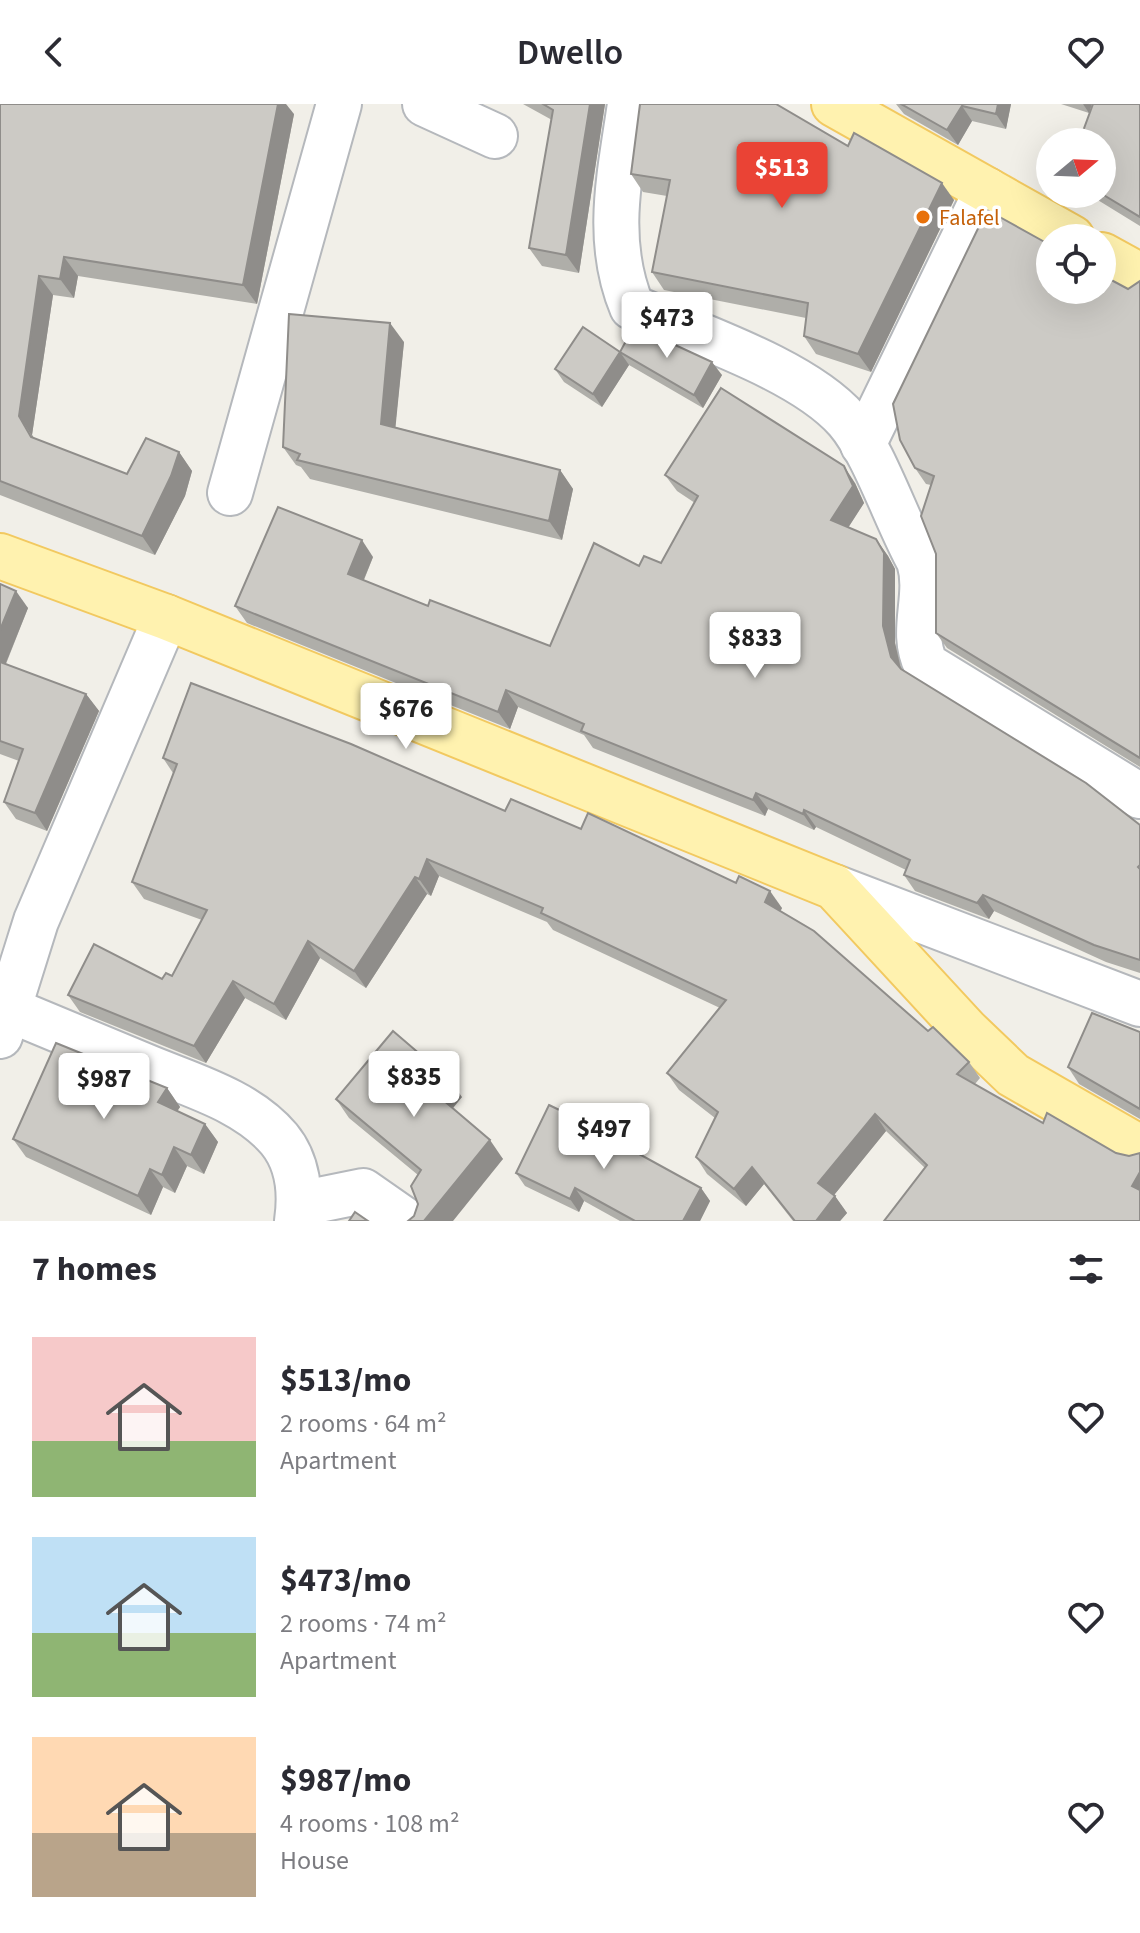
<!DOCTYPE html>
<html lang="en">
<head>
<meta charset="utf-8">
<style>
  :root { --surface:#fff; --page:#f2f2f3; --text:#2b2b33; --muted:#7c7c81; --accent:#ea4335 }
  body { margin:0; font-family:"Source Sans 3",sans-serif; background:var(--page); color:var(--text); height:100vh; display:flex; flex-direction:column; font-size:30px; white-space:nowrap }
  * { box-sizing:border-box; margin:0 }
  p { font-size:26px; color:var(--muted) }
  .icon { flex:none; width:44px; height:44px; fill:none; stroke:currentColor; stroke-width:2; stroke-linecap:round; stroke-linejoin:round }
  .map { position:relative; height:1117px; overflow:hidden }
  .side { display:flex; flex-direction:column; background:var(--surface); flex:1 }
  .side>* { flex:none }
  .needle { width:52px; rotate:71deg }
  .fabs { position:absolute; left:1036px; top:24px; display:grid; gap:16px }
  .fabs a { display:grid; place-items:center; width:80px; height:80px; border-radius:50%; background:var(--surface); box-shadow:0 8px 32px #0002; font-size:40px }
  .price { position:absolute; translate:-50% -68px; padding:0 18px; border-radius:8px; background:#fff; color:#222; font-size:26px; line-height:52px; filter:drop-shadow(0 2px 4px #0008) }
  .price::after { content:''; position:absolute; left:50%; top:48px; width:24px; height:18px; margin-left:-12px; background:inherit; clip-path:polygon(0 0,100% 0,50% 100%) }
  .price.selected { background:var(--accent); color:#fff }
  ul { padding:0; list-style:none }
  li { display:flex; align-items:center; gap:24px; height:200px; padding:0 32px }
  li span { display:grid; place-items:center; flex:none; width:224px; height:160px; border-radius:0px; color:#555 }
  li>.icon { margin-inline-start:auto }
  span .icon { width:96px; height:96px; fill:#fffc; stroke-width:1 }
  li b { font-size:34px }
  h2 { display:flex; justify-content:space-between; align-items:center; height:96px; padding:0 32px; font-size:34px }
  header { display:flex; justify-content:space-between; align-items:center; height:104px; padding:0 32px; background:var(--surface); font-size:36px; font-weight:600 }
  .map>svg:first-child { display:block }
</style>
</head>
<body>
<header><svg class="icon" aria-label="back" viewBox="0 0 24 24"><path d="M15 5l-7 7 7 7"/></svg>Dwello<svg class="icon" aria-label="heart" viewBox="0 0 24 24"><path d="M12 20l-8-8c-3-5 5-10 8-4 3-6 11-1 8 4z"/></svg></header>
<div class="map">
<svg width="1140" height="1117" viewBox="0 0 1140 1117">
  <rect width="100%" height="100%" fill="#f1efe8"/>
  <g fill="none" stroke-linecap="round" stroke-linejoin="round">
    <g stroke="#b5b8bc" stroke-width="48">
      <g id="minor">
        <path d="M 425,0 L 495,32"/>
        <path d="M 630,0 C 620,70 604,136 632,203 C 695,231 802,265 847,316 C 874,347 897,418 919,457 C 930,493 909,526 926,561 L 1140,692"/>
        <path d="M 863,341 L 987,86"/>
        <path d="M 230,389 L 339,0"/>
        <path d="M 834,783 L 1140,900"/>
        <path d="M 8,905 C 54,924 99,943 145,962 C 190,981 246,996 279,1035 C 298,1058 301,1089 297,1117"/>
        <path d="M 0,932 L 36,817 L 166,513"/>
        <path d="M 299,1100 L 363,1087 L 406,1117"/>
      </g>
    </g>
    <g stroke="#f2c960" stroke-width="48">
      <g id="major">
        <path d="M 834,0 L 1072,134"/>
        <path d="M 1102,151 L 1140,172"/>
        <path d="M 0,452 L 166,513 L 834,783 L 966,926 L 1013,971 L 1140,1044"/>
      </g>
    </g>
    <use href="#minor" stroke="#fff" stroke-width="44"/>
    <use href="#major" stroke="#fff2af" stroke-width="44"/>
  </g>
  <g fill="#afaea9">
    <path d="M 0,0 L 294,10 L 257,200 L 78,172 L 74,194 L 53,191 L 32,331 L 34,334 L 127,370 L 179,348 L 192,367 L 185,392 L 155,451 L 0,391 Z"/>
    <path d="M 523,0 L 605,0 L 579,169 L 542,162 L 529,144 L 552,16 Z"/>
    <path d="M 896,0 L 1011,0 L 1006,25 L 972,17 L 958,41 L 904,10 Z"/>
    <path d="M 1061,0 L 1092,0 L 1089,9 Z"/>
    <path d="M 1140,0 L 1140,122 L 1088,90 L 1102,90 Z"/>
    <path d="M 848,42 L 954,96 L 871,268 L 816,250 L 804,232 L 806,214 L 664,186 L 652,168 L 667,92 L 643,88 L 631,70 Z"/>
    <path d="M 1140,177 L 1140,663 L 947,544 L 936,529 L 936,450 L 931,381 L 926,380 L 915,364 L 1128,185 Z"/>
    <path d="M 404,238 L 395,323 L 560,366 L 573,385 L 562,436 L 310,375 L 301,363 L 296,361 L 283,343 Z"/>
    <path d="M 620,248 L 722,271 L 703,304 L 629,261 L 602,303 L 564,278 L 555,265 Z"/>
    <path d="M 665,371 L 855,379 L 864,399 L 848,424 L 876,435 L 888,452 L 895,465 L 895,539 L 902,566 L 1140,721 L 1140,869 L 1106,858 L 994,807 L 989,815 L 915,787 L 904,771 L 906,766 L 816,723 L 814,726 L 768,705 L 765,712 L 593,644 L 584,631 L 518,603 L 510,625 L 247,519 L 235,502 L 373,453 L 364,476 L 428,502 L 550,542 L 639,462 L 661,459 L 695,399 L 677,387 Z"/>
    <path d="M 0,480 L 28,504 L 6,560 L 86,590 L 99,607 L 47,727 L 16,715 L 4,698 L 19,657 L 0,650 Z"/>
    <path d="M 163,654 L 505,707 L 581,725 L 782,804 L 780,808 L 928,927 L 969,958 L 980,974 L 975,980 L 1140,1117 L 925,1064 L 886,1027 L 834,1091 L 847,1109 L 840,1117 L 793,1117 L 764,1080 L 746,1102 L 707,1070 L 696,1053 L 715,1014 L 679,986 L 667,969 L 720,904 L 553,826 L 547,818 L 439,772 L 431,792 L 427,790 L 366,884 L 320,854 L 286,916 L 245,894 L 206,959 L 80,908 L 68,891 L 162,875 L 172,872 L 202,816 L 144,795 L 132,778 L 173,669 Z"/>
    <path d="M 1140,928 L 1140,1015 L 1079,980 L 1068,963 Z"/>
    <path d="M 167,984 L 180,1003 L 177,1007 L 205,1020 L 218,1038 L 204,1070 L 187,1062 L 175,1089 L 163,1083 L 151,1111 L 26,1053 L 13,1035 Z"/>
    <path d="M 462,993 L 452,1004 L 503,1055 L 418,1100 L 418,1071 L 349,1014 L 336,995 Z"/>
    <path d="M 625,1042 L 701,1084 L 710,1097 L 700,1117 L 620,1117 L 584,1097 L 579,1108 L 525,1082 L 516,1069 Z"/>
  </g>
  <g fill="#8f8d8a">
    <path d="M 278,0 L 286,0 L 294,10 L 257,200 L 243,181 Z"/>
    <path d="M 590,0 L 605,0 L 579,169 L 566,151 Z"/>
    <path d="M 998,0 L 1011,0 L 1006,25 L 996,10 Z"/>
    <path d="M 1083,0 L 1092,0 L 1089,9 Z"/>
    <path d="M 962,2 L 972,17 L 958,41 L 947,26 Z"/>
    <path d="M 942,79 L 954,96 L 871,268 L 858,250 Z"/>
    <path d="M 64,153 L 78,172 L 74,194 L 60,175 Z"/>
    <path d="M 39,172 L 53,191 L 32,331 L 45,352 L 19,312 Z"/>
    <path d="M 390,219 L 404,238 L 394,338 L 381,320 Z"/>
    <path d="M 620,248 L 629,261 L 602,303 L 593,290 Z"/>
    <path d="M 712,258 L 722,271 L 703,304 L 694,291 Z"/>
    <path d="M 179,348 L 192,367 L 185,392 L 155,451 L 142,432 Z"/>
    <path d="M 844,362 L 855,379 L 864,399 L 842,433 L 831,416 Z"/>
    <path d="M 560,366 L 573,385 L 562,436 L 549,417 Z"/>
    <path d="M 876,435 L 888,452 L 895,465 L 895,539 L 902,570 L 891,553 L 883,522 Z"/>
    <path d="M 362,436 L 373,453 L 359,487 L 348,470 Z"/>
    <path d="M 16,487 L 28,504 L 1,571 L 0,569 L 0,526 Z"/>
    <path d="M 506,586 L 518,603 L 510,625 L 498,608 Z"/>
    <path d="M 86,590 L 99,607 L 47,727 L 35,709 Z"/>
    <path d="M 756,689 L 768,705 L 765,712 L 753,696 Z"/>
    <path d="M 804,706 L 816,723 L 814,726 L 803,710 Z"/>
    <path d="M 427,755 L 439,772 L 431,792 L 419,775 Z"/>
    <path d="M 415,773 L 427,790 L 366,884 L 354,867 Z"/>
    <path d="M 770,787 L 782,804 L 776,815 L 765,798 Z"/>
    <path d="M 983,791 L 994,807 L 989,815 L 977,799 Z"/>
    <path d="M 308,837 L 320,854 L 286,916 L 274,900 Z"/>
    <path d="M 233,877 L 245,894 L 206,959 L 194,942 Z"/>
    <path d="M 449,975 L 462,993 L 449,1009 L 436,990 Z"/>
    <path d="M 167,984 L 180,1003 L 171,1017 L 158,998 Z"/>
    <path d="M 875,1010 L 886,1027 L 830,1096 L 818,1079 Z"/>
    <path d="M 205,1020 L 218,1038 L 204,1070 L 191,1051 Z"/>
    <path d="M 490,1036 L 503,1055 L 453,1117 L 424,1117 Z"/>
    <path d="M 174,1043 L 187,1062 L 175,1089 L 162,1071 Z"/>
    <path d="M 752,1063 L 764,1080 L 746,1102 L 734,1085 Z"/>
    <path d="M 150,1065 L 163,1083 L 151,1111 L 138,1092 Z"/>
    <path d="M 1140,1068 L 1140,1094 L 1132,1082 Z"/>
    <path d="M 575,1084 L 584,1097 L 579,1108 L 570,1095 Z"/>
    <path d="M 701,1084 L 710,1097 L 700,1117 L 683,1117 Z"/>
    <path d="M 835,1092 L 847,1109 L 840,1117 L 816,1117 Z"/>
  </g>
  <g fill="#cccac5" stroke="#8f8d8a" stroke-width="2">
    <path d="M 0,0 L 278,0 L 243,181 L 64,153 L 60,175 L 39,172 L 19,312 L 31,333 L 127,370 L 146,334 L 179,348 L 171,372 L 142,432 L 0,377 Z"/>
    <path d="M 543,0 L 590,0 L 566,151 L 529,144 L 553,6 Z"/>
    <path d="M 640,0 L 776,0 L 848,42 L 854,29 L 942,79 L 858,250 L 804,232 L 808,199 L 652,168 L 670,76 L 631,70 Z"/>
    <path d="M 901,0 L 998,0 L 996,10 L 962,2 L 947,26 Z"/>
    <path d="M 1093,0 L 1140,0 L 1140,113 L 1102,90 L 1102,38 L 1079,38 Z"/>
    <path d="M 987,106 L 1050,141 L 1050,186 L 1102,186 L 1102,171 L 1128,185 L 1140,177 L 1140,654 L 936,529 L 936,450 L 921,412 L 934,372 L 915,364 L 900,336 L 893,300 Z"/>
    <path d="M 289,210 L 390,219 L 381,320 L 560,366 L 549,417 L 297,356 L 300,350 L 283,343 Z"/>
    <path d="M 634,222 L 712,258 L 694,291 L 620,248 Z"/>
    <path d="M 583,223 L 620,248 L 593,290 L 555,265 Z"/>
    <path d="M 721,284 L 844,362 L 853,382 L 831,416 L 876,435 L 884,449 L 883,522 L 891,553 L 901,565 L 1086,679 L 1140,721 L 1140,761 L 1138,763 L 1140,765 L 1140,856 L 1094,841 L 983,791 L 977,799 L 904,771 L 910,756 L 804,706 L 803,710 L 756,689 L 753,696 L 581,627 L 584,620 L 506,586 L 498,608 L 235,502 L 278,403 L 362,436 L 348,470 L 428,502 L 430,496 L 550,542 L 594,439 L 639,462 L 644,452 L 661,459 L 698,392 L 665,371 Z"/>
    <path d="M 0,480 L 16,487 L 0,526 Z"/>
    <path d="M 0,558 L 86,590 L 35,709 L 4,698 L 23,645 L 0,637 Z"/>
    <path d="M 191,579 L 351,640 L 505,707 L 511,695 L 581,725 L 588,709 L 736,779 L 739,772 L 770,787 L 765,798 L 814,827 L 928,927 L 933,923 L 969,958 L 957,970 L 1043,1019 L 1047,1009 L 1116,1049 L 1129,1052 L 1140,1049 L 1140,1068 L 1132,1082 L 1140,1086 L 1140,1117 L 884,1117 L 927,1061 L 875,1010 L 818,1079 L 835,1092 L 816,1117 L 795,1117 L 752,1063 L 734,1085 L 696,1053 L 718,1008 L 667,969 L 726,896 L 541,809 L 543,804 L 427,755 L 419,775 L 415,773 L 354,867 L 308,837 L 274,900 L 233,877 L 194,942 L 68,891 L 94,840 L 162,875 L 166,869 L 172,872 L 207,806 L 132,778 L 177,660 L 163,654 Z"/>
    <path d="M 1092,909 L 1140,928 L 1140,1005 L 1068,963 Z"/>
    <path d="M 393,927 L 449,975 L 436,990 L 490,1036 L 424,1117 L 408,1117 L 414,1112 L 418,1100 L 411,1082 L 421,1066 L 336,995 Z"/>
    <path d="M 56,939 L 167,984 L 158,998 L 205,1020 L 191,1051 L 174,1043 L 162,1071 L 150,1065 L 138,1092 L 13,1035 Z"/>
    <path d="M 549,1001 L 620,1035 L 619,1039 L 701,1084 L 683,1117 L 635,1117 L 575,1084 L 570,1095 L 516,1069 Z"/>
    <path d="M 355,1108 L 368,1117 L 349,1117 Z"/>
  </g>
  <circle fill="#e8710a" stroke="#fff" stroke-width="3" cx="923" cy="113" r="8"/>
  <g text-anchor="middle" stroke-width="7" stroke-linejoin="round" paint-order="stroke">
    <g font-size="22" fill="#c56008" stroke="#fff" text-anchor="start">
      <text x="939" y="121">Falafel</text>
    </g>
  </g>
</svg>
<div class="fabs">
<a><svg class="needle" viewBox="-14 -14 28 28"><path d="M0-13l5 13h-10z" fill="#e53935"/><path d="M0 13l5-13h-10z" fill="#7c7c81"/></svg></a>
<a><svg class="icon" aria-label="locate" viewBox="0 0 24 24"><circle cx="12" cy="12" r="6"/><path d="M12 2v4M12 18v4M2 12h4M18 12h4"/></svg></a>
</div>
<b class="price selected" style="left:782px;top:106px">$513</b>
<b class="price" style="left:667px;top:256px">$473</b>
<b class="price" style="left:755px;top:576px">$833</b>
<b class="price" style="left:406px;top:647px">$676</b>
<b class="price" style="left:414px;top:1015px">$835</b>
<b class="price" style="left:104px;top:1017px">$987</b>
<b class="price" style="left:604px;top:1067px">$497</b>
</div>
<section class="side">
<h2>7 homes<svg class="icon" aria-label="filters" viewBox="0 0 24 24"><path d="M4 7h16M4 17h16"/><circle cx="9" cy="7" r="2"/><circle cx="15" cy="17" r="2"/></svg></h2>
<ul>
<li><span style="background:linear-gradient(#f6c9c9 65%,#8fb573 0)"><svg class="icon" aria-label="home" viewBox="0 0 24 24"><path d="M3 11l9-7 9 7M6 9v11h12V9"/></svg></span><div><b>$513/mo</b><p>2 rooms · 64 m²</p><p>Apartment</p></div><svg class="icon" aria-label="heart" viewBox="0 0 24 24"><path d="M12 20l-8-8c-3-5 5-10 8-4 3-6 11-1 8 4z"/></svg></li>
<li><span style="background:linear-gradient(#bfe0f5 60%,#8fb573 0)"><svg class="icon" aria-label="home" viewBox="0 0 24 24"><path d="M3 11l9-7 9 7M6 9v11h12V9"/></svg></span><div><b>$473/mo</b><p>2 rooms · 74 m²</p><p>Apartment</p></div><svg class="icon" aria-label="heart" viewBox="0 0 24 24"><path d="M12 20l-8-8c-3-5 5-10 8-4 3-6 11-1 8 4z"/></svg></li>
<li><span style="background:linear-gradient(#ffd9b3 60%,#b9a48a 0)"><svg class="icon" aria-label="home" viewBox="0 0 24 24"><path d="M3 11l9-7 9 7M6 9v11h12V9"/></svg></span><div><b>$987/mo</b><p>4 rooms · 108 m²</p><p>House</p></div><svg class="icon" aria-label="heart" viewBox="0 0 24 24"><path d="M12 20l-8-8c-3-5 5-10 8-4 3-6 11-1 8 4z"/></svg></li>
</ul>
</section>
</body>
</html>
